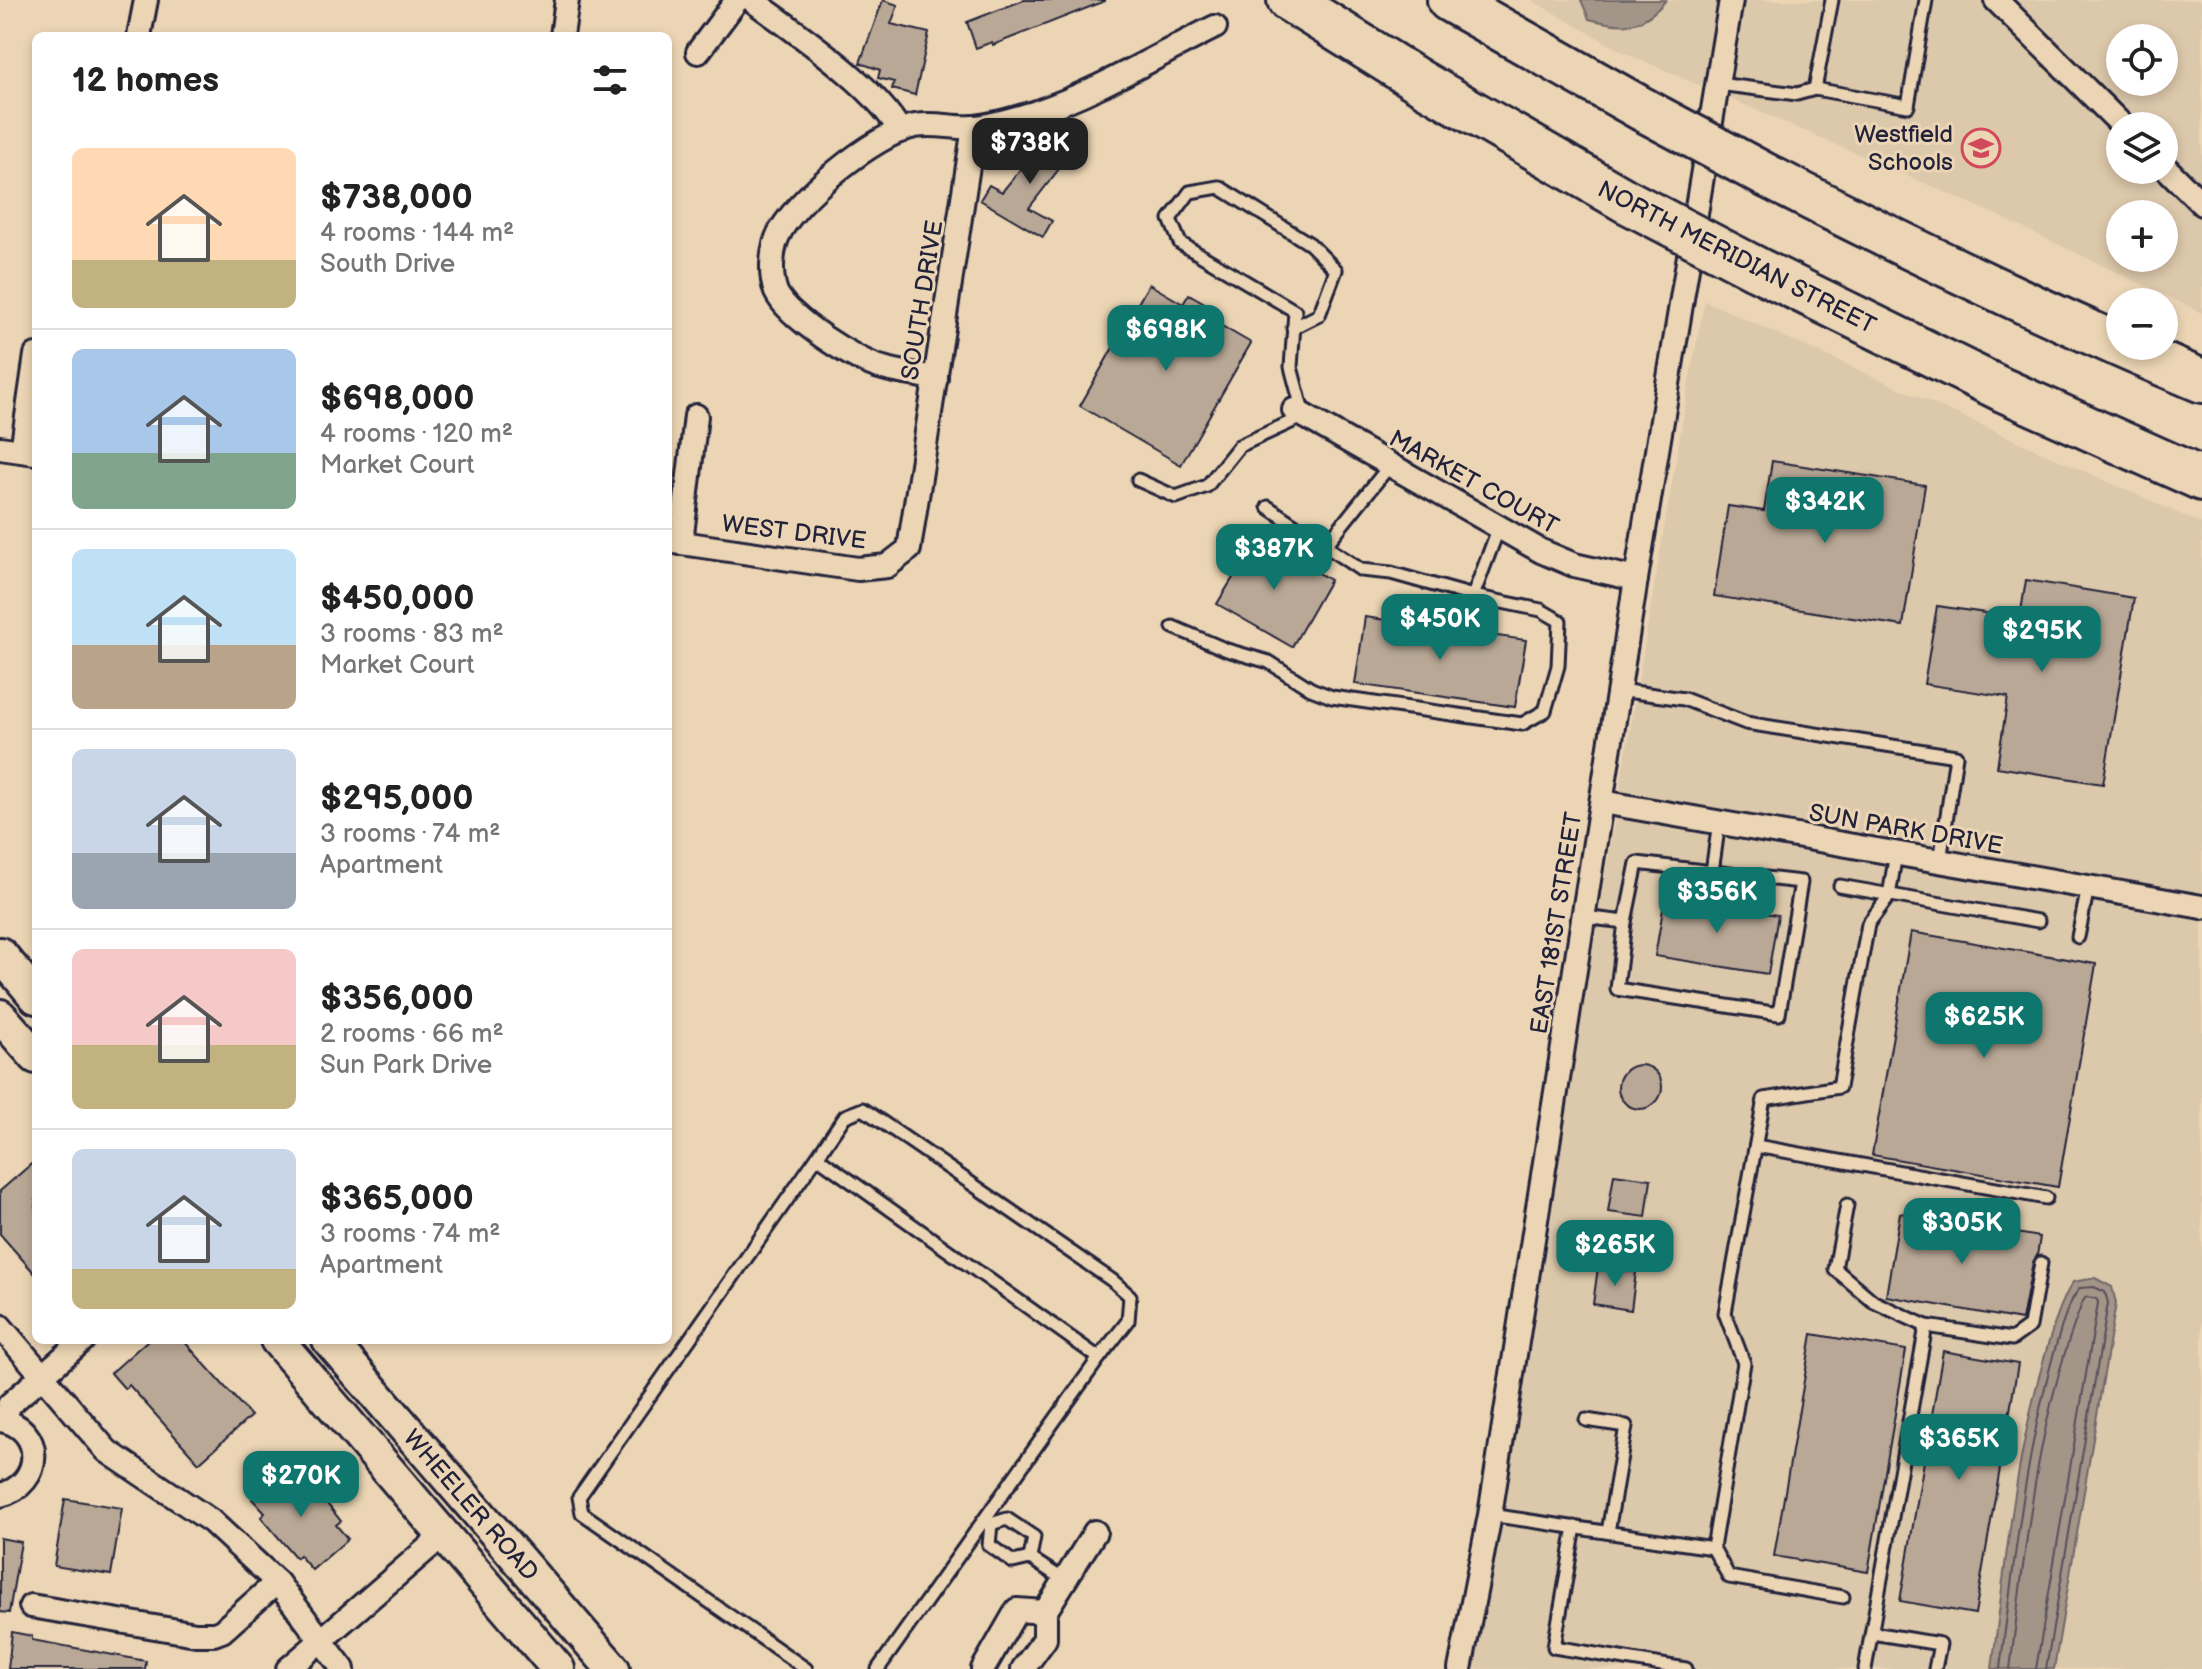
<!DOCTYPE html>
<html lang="en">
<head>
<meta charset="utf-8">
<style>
  :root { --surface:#fff; --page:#f6f6f6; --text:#222; --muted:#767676; --line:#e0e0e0; --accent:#0f766e }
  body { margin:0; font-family:"Balsamiq Sans",sans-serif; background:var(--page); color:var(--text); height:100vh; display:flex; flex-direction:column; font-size:30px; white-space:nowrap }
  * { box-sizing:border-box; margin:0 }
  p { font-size:26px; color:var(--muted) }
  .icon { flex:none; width:44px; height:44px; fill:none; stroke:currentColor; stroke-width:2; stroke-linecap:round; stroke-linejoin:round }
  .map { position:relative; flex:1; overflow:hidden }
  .sheet { position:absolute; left:32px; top:32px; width:640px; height:1312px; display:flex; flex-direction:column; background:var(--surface); border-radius:12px; box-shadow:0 4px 12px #0003 }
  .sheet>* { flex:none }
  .tools { position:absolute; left:2106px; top:24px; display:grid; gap:16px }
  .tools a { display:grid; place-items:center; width:72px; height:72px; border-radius:50%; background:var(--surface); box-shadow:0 4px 12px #0003; font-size:40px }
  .price { position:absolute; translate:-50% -68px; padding:0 18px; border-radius:16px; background:var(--accent); color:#fff; font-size:26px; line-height:52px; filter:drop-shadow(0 2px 4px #0008) }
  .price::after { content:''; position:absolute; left:50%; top:48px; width:24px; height:18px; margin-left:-12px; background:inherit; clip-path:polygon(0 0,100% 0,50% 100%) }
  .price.current { background:#222; color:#fff }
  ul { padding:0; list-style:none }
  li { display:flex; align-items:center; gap:24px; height:200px; padding:0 40px }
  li+li { border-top:2px solid var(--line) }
  li span { display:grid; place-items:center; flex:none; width:224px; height:160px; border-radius:12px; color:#555 }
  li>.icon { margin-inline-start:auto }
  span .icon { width:96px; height:96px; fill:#fffc; stroke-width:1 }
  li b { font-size:34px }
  h2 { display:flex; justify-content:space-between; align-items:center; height:96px; padding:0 40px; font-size:34px }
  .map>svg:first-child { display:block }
</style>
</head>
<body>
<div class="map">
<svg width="2202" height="1669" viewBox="0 0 2202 1669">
  <rect width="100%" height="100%" fill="#ebd5b4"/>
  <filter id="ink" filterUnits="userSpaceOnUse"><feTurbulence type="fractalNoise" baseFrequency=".0125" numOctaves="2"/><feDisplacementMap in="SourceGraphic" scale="16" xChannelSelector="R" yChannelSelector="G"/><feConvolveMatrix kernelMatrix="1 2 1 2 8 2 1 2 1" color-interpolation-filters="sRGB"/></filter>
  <g filter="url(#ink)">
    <g fill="#dcc8ab" fill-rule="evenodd">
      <path d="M 1531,0 L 2202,0 L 2202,313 L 1984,209 L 1625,53 ZM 2120,38 L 2164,38 L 2164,82 L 2120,82 ZM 2120,126 L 2164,126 L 2164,170 L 2120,170 ZM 2120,214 L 2164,214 L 2164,258 L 2120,258 Z"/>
      <path d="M 1705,301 L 2202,524 L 2202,1669 L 1470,1669 L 1690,377 Z"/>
    </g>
    <g fill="#a49589" stroke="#70676a" stroke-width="2">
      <path d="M 1581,0 L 1666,0 C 1642,29 1623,28 1589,19 Z"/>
      <path d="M 2095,1278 L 2112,1287 L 2116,1303 L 2054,1669 L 1992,1669 C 2005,1567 2015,1461 2043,1362 C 2051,1335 2058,1306 2073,1282 Z"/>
    </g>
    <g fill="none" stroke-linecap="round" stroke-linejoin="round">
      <g stroke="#56505a" stroke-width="2">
        <path d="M 2000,1669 C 2014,1564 2025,1458 2053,1356 C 2060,1334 2065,1306 2080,1288 L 2094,1287 L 2105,1292 L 2108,1303 L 2046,1669"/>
        <path d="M 2010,1669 C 2026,1546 2037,1417 2083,1301 L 2086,1297 L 2097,1299 L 2098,1303 L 2036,1669"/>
      </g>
    </g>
    <g fill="#b9a896" stroke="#22223b" stroke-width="2">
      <path d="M 883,0 L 898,5 L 891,24 L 929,33 L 915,95 L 892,89 L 894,82 L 878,78 L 880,70 L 860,63 Z"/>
      <path d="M 1024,0 L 1105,0 L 1105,1 L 993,45 L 992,42 L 976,48 L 967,22 Z"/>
      <path d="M 1049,134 L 1072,152 L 1029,208 L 1052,221 L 1043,237 L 980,200 L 989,185 L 1002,192 Z"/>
      <path d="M 1149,284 L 1183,304 L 1189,294 L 1220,312 L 1215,322 L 1251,343 L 1181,465 L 1080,406 Z"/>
      <path d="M 1772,461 L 1925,485 L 1903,626 L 1714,596 L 1728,506 L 1764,511 Z"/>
      <path d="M 1257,538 L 1330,580 L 1292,647 L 1217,604 Z"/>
      <path d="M 2026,580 L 2134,598 L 2103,784 L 1997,767 L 2008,697 L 1924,684 L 1937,606 L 2020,618 Z"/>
      <path d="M 1365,617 L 1526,640 L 1515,707 L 1355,684 Z"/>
      <path d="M 1665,898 L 1719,906 L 1720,903 L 1751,905 L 1750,911 L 1778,915 L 1768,974 L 1655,956 Z"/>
      <path d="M 1911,932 L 2096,964 L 2058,1187 L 1872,1155 Z"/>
      <circle cx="1640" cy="1087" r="22"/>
      <path d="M 36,1160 L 36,1275 L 0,1234 L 0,1191 Z"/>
      <path d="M 1614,1174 L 1651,1179 L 1646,1217 L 1608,1212 Z"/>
      <path d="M 1900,1213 L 2040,1237 L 2037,1256 L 2033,1262 L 2022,1320 L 1886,1296 Z"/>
      <path d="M 1598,1267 L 1636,1272 L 1631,1310 L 1593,1304 Z"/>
      <path d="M 1812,1334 L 1906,1350 L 1868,1572 L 1774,1556 Z"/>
      <path d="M 148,1340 L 183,1340 L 251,1416 L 199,1463 L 129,1385 L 125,1389 L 111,1373 Z"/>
      <path d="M 1943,1351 L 2018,1364 L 1975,1614 L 1900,1601 Z"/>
      <path d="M 287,1468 L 301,1483 L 306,1479 L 320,1495 L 341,1521 L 336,1525 L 348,1539 L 312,1570 L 299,1555 L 296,1558 L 261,1517 L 265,1513 L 252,1499 Z"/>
      <path d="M 65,1499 L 122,1508 L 111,1575 L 54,1566 Z"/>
      <path d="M 0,1538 L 21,1542 L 9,1613 L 0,1612 Z"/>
      <path d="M 12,1632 L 32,1636 L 32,1640 L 146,1661 L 145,1669 L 8,1669 Z"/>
    </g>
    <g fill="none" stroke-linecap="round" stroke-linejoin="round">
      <g stroke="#22223b" stroke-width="17">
        <g id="lane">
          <path d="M 1832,0 L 1815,89 L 1908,106 L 1926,0"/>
          <path d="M 1718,84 L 1797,94 L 1815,89"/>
          <path d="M 1138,480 L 1176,497 L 1207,486 L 1239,446 L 1304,416 L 1291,367 L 1295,311 L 1180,243 L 1170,219 L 1190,192 L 1219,187 L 1310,244 L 1336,270 L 1319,315 L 1293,328"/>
          <path d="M 1268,507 L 1361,570 L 1391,573 L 1473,596"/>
          <path d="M 1325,546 L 1390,465"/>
          <path d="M 1173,627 L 1227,650 L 1269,662 L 1311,689 L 1332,697 L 1522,724 L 1545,711 L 1558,666 L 1560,621 L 1541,610 L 1473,596 L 1499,527"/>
          <path d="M 1619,690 L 1684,699 L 1746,723 L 1956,756 L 1940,861"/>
          <path d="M 1840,886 L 2038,921"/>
          <path d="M 1583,917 L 1625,922 L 1637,863 L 1712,872 L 1719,822"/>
          <path d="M 1625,922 L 1617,989 L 1779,1014 L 1801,882 L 1712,872"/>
          <path d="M 2078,937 L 2088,887"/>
          <path d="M 1756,1146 L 2046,1198"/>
          <path d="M 817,1157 L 845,1116 L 863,1109 L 1113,1281 L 1130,1296 L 1128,1321 L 1099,1358"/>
          <path d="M 1847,1205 L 1835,1269 L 1874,1302 L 1926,1326 L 1865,1669"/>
          <path d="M 1926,1326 L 2012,1339 L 2030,1326 L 2041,1263"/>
          <path d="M 1586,1420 L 1626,1426 L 1608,1532"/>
          <path d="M 1490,1515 L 1713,1548 L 1744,1363 L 1725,1313 L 1764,1099 L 1839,1087 L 1868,924 L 1889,896 L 1896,853"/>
          <path d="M 986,1521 L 991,1524 L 1007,1519 L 1034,1537 L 1030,1558"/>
          <path d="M 991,1524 L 989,1545 L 1013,1562 L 1030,1558 L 1064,1580"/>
          <path d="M 1575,1527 L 1554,1647 L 1686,1669"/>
          <path d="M 1713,1548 L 1729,1577 L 1843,1597"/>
          <path d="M 1872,1633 L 1940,1644 L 1935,1669"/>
          <path d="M 806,1669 L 582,1513 L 579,1497 L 817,1157 L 1099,1358 L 878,1669"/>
        </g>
      </g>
      <g stroke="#22223b" stroke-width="28">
        <g id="street">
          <path d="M 752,0 C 796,33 874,84 900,131"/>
          <path d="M 1996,0 L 2123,126"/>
          <path d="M 139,36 L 146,0"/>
          <path d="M 562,36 L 567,0"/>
          <path d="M 698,52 L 737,0"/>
          <path d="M 2164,166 L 2202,204"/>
          <path d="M 936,378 C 919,375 900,373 883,368 C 855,361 788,318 776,292 C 770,276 771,254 777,238 C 792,201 876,133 915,126 C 936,122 955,129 975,127 C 994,125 1016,118 1034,113 C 1097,92 1156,56 1215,27"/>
          <path d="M 1294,410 L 1541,551 L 1574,565 L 1636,579"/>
          <path d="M 0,448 L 35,453"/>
          <path d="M 22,451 L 36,355"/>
          <path d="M 668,541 L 858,569 L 887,566 L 909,549 L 974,127"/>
          <path d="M 681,543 L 696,416"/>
          <path d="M 1602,802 L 2202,907"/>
          <path d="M 0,1326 L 107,1451 L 211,1521 L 277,1582 L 343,1669"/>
          <path d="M 0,1420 C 45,1427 44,1485 0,1495"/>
          <path d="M 5,1420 L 9,1405 L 83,1340"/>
          <path d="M 31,1606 L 196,1634 L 214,1634 L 222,1631 L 277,1582"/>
          <path d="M 288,1669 L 443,1535"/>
          <path d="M 983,1669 L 1017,1610 L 1045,1612"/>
          <path d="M 1023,1669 L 1045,1639 L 1045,1612 L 1095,1532"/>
          <path d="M 1460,1669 L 1490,1515 L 1636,579 L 1731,0"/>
        </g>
      </g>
      <g stroke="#22223b" stroke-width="38">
        <g id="secondary">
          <path d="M 0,954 L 36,997"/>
          <path d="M 0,1016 L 36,1057"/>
          <path d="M 277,1340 L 558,1669"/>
          <path d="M 329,1340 L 613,1669"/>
        </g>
      </g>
      <g stroke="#22223b" stroke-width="48">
        <g id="highway">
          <path d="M 1289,0 L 1422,83 L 1626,201"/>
          <path d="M 1449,0 L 1642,109"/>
          <path d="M 1771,178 C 1913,251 2055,319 2202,381"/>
          <path d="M 1755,268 L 2003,390 L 2202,479"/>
        </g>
      </g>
      <use href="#lane" stroke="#ebd5b4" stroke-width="11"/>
      <use href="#street" stroke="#ebd5b4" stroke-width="22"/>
      <use href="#secondary" stroke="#ebd5b4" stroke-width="32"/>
      <use href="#highway" stroke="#ebd5b4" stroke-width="42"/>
      <g stroke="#22223b" stroke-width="48" stroke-linecap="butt">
        <g id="highway-bridge">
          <path d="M 1642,109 L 1771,178"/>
          <path d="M 1626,201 L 1755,268"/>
        </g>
      </g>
      <use href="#highway-bridge" stroke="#ebd5b4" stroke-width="42"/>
    </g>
  </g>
  <defs>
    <g id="school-ring" transform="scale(2)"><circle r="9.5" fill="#ebd5b4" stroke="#d1495b" stroke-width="1.5"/><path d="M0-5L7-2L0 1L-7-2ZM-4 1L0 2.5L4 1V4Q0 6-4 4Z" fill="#d1495b"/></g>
  </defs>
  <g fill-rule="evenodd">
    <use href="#school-ring" x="1981" y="148"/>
  </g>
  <g text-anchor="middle" stroke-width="6" stroke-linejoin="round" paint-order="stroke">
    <g font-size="24" fill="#22223b" stroke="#ebd5b4" text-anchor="end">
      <text x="1953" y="142">Westfield<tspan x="1953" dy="28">Schools</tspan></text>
    </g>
    <g font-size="24" fill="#22223b" stroke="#ebd5b4">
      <text transform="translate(1737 257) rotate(27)" y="8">NORTH MERIDIAN STREET</text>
      <text transform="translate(922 300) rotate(-81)" y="8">SOUTH DRIVE</text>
      <text transform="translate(1474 482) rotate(29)" y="8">MARKET COURT</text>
      <text transform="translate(794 532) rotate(7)" y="8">WEST DRIVE</text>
      <text transform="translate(1906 829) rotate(10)" y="8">SUN PARK DRIVE</text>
      <text transform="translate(1556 923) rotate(-81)" y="8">EAST 181ST STREET</text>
      <text transform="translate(471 1505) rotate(49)" y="8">WHEELER ROAD</text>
    </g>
  </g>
</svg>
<div class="tools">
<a><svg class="icon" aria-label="locate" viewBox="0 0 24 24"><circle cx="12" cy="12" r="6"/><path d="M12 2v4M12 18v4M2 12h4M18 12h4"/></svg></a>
<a><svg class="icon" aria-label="layers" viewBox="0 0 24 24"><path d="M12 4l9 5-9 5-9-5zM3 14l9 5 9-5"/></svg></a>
<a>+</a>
<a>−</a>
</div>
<b class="price current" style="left:1030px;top:186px">$738K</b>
<b class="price" style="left:1166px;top:373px">$698K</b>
<b class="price" style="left:1825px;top:545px">$342K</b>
<b class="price" style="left:1274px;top:592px">$387K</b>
<b class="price" style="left:1440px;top:662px">$450K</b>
<b class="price" style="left:2042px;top:674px">$295K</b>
<b class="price" style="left:1717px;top:935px">$356K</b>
<b class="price" style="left:1984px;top:1060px">$625K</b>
<b class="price" style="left:1962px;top:1266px">$305K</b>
<b class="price" style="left:1615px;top:1288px">$265K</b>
<b class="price" style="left:1959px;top:1482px">$365K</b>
<b class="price" style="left:301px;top:1519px">$270K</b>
<section class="sheet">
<h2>12 homes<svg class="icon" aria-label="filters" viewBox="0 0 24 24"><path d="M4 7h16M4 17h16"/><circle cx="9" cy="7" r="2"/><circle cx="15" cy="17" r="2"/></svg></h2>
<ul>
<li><span style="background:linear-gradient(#ffd9b3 70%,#c2b280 0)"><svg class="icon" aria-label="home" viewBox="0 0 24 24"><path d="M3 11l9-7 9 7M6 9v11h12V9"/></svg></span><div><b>$738,000</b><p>4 rooms · 144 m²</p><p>South Drive</p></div></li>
<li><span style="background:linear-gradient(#a9c7e8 65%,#7fa58c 0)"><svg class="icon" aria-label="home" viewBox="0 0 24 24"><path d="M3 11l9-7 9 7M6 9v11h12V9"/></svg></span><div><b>$698,000</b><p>4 rooms · 120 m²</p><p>Market Court</p></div></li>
<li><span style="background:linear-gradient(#bfe0f5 60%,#b9a48a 0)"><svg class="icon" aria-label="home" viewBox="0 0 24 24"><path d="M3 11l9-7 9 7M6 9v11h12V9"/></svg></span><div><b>$450,000</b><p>3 rooms · 83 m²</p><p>Market Court</p></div></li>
<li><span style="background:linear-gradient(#c9d6e8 65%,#9aa5b1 0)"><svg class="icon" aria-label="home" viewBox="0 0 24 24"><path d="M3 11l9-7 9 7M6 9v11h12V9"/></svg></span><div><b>$295,000</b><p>3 rooms · 74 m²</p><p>Apartment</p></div></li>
<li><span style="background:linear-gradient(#f6c9c9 60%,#c2b280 0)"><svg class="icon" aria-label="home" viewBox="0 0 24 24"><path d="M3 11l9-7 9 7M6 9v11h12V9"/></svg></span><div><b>$356,000</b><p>2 rooms · 66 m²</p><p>Sun Park Drive</p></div></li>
<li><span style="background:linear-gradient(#c9d6e8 75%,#c2b280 0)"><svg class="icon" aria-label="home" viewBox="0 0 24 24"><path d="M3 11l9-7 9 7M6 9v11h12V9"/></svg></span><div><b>$365,000</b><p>3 rooms · 74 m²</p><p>Apartment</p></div></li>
</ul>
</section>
</div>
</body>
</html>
